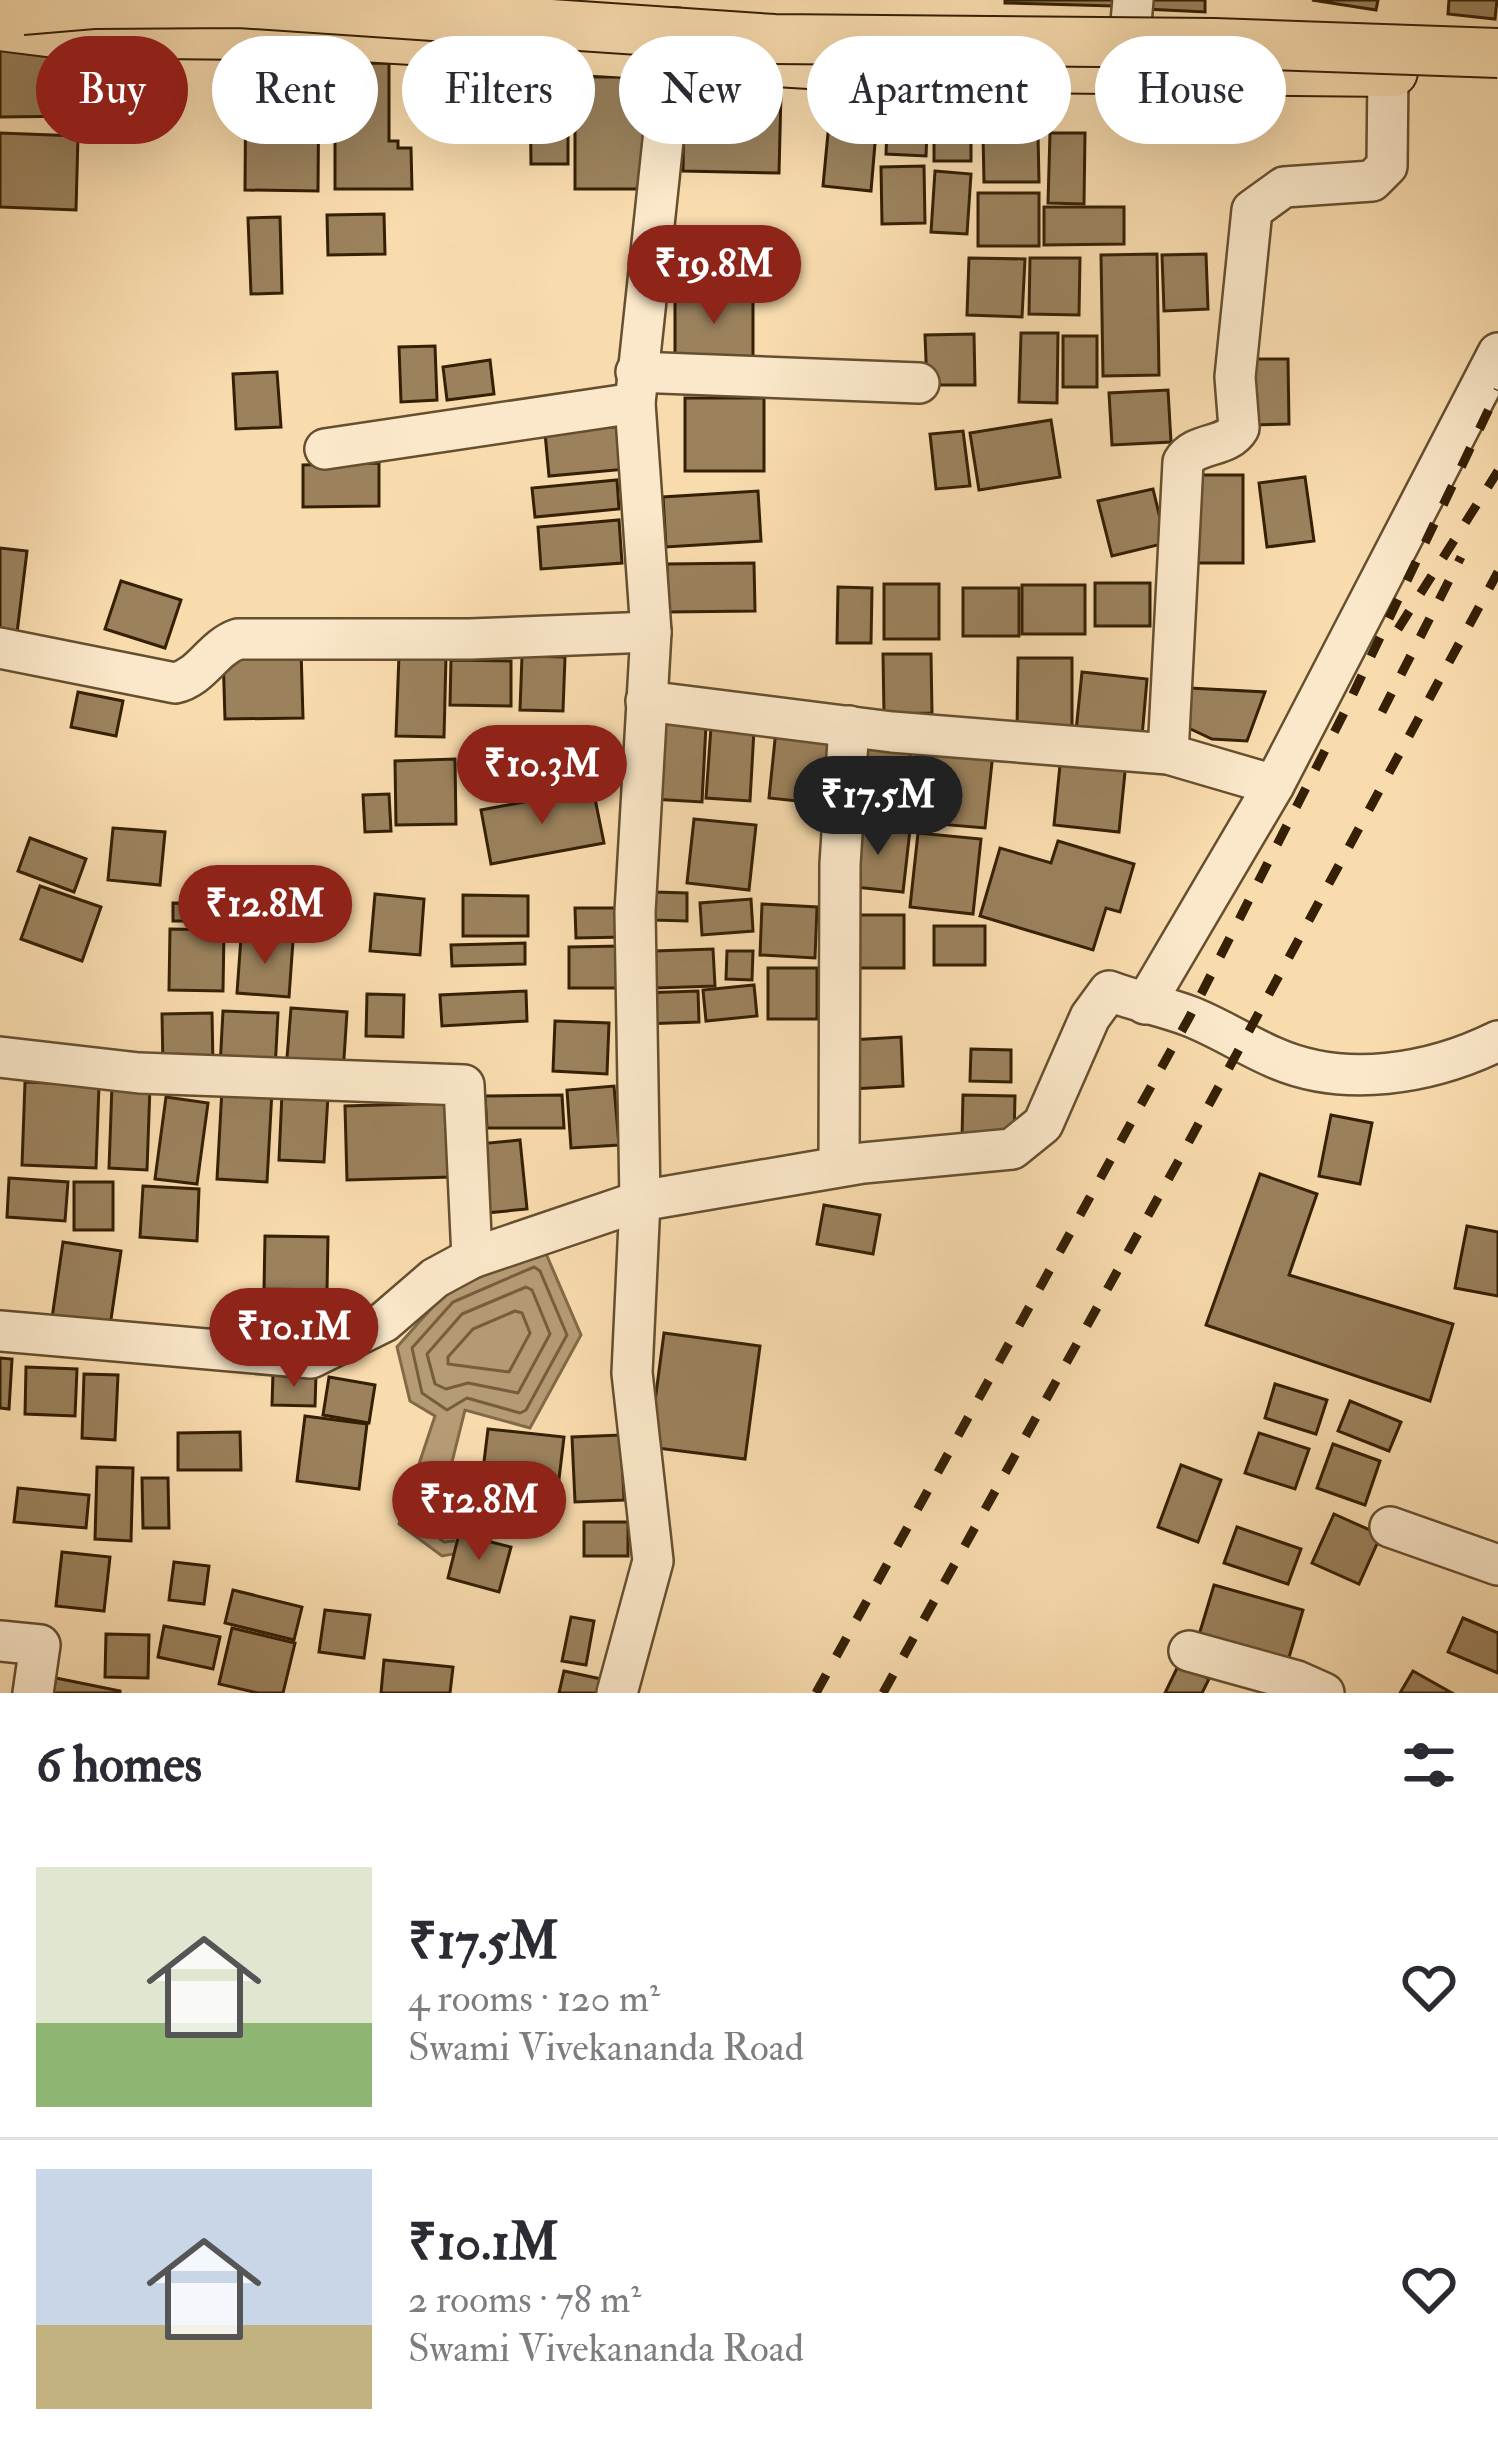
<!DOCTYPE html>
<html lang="en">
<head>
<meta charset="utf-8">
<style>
  :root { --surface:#fff; --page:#f7f7f7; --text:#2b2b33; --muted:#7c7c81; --line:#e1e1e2; --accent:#8f2418 }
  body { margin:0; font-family:"IM FELL Double Pica",serif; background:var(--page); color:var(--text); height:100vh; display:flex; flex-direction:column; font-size:45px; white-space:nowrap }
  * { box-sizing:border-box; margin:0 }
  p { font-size:39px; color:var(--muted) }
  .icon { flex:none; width:66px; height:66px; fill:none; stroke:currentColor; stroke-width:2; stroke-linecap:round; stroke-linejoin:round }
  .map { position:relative; height:1693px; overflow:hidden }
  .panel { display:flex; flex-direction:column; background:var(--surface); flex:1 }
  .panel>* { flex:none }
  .hud { position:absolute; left:36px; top:36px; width:1428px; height:108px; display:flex; gap:24px }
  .price { position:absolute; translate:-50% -102px; padding:0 27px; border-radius:42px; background:var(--accent); color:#fff; font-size:39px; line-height:78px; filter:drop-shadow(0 3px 6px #0008) }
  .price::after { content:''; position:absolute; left:50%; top:72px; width:36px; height:27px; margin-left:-18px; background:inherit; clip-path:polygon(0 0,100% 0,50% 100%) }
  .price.active { background:#222; color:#fff }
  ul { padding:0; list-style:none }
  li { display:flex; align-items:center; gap:36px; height:300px; padding:0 36px }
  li+li { border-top:3px solid var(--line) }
  li span { display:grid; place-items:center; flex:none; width:336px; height:240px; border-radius:0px; color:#555 }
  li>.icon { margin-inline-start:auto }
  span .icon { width:144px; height:144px; fill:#fffc; stroke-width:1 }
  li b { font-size:51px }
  h2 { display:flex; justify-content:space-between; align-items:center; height:144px; padding:0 36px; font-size:51px }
  .chip { padding:0 42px; border-radius:54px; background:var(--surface); box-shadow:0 12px 48px #0002; font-size:42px; line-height:108px }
  .chip.active { background:var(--accent); color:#fff }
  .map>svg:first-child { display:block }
</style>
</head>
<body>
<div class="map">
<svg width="1498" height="1693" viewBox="0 0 1498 1693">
  <rect width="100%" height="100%" fill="#f9dcae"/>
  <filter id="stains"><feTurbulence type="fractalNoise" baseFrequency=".00167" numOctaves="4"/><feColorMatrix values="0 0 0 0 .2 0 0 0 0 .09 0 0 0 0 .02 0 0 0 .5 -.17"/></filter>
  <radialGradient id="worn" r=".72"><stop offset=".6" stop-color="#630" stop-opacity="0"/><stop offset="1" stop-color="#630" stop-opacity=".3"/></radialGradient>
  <path fill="#b69c75" stroke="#826a48" stroke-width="3" d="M 544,1249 L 581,1335 L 530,1428 L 465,1410 L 450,1470 L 476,1506 L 476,1550 L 442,1556 L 399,1524 L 435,1416 L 410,1401 L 397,1347 L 446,1292 Z"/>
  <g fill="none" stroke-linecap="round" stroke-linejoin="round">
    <g stroke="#765e3d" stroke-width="3">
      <path d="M 534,1267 L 540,1271 L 567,1335 L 526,1410 L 520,1413 L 467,1398 L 447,1410 L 422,1393 L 412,1348 L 453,1302 Z"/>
      <path d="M 526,1287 L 532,1290 L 550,1334 L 518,1393 L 468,1383 L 446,1389 L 435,1384 L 427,1354 L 462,1314 Z"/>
      <path d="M 515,1311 L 522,1313 L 530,1333 L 509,1372 L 448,1364 L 448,1357 L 473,1329 Z"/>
      <path d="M 454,1541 L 444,1542 L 415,1519 L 431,1472 L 438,1473 L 463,1510 L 464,1532"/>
    </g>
  </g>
  <g fill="#9b825d" stroke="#352005" stroke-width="3">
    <path d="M 1005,0 L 1113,0 L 1113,6 L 1005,3 Z"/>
    <path d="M 1145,0 L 1205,0 L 1205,12 L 1145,9 Z"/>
    <path d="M 1312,0 L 1378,0 L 1376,10 Z"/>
    <path d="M 1449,0 L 1497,0 L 1495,19 L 1448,14 Z"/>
    <path d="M 81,46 L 82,116 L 0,117 L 0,47 Z"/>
    <path d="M 246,59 L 319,60 L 318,191 L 245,190 Z"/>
    <path d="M 389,63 L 389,141 L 398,141 L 398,148 L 411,148 L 412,189 L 335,189 L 335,64 Z"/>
    <rect x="575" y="77" width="77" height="112"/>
    <path d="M 94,79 L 158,79 L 158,122 L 94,121 Z"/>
    <path d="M 833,80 L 880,84 L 871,191 L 823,186 Z"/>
    <path d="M 889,80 L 929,81 L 926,156 L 886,154 Z"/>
    <rect x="934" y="81" width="37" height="80"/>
    <path d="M 530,86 L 568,86 L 568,164 L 531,164 Z"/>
    <path d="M 684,91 L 781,92 L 779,173 L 683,171 Z"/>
    <path d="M 0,133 L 78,136 L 76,210 L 0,207 Z"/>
    <path d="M 1050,133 L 1085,133 L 1084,204 L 1048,203 Z"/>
    <path d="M 983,134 L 1038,134 L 1039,182 L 984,182 Z"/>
    <path d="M 924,166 L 925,223 L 882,224 L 881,167 Z"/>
    <path d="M 935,171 L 971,174 L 967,234 L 931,232 Z"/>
    <rect x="978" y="193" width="61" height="53"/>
    <path d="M 1044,207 L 1124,207 L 1124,244 L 1044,245 Z"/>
    <path d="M 384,214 L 385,254 L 328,255 L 327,215 Z"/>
    <path d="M 280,217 L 282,293 L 251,294 L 248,218 Z"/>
    <path d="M 1157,254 L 1159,375 L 1103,376 L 1101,255 Z"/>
    <path d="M 1206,254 L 1208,309 L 1164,311 L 1162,255 Z"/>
    <path d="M 969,258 L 1025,259 L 1022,317 L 967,315 Z"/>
    <path d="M 1030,258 L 1080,258 L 1079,315 L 1029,314 Z"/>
    <rect x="675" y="291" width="78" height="73"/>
    <path d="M 1021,333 L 1058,333 L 1057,403 L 1019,402 Z"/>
    <path d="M 974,334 L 975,385 L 927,385 L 925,335 Z"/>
    <rect x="1063" y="336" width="34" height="51"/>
    <path d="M 435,346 L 437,400 L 401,402 L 399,347 Z"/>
    <path d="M 1248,359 L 1288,359 L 1289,424 L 1249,425 Z"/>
    <path d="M 490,360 L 494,394 L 447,400 L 443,367 Z"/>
    <path d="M 277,372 L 281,427 L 236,429 L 233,374 Z"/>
    <path d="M 1168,390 L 1171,442 L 1112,445 L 1109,393 Z"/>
    <rect x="685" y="398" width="79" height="73"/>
    <path d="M 1051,420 L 1060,477 L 979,490 L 970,433 Z"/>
    <path d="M 623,426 L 627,469 L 549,476 L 545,433 Z"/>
    <path d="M 963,431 L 970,486 L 936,489 L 930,434 Z"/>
    <path d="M 379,463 L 379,506 L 303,507 L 303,465 Z"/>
    <rect x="1194" y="475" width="49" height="88"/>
    <path d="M 1305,477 L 1314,541 L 1267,547 L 1259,483 Z"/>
    <path d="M 617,480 L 619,509 L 535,517 L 532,488 Z"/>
    <path d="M 1153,489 L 1166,543 L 1112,556 L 1098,501 Z"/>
    <path d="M 758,491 L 761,541 L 666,547 L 663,497 Z"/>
    <path d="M 619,520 L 622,563 L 541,569 L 538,527 Z"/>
    <path d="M 0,548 L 27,551 L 17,633 L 0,631 Z"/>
    <path d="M 754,563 L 755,611 L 668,612 L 667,564 Z"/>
    <path d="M 121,581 L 181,600 L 165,648 L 105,629 Z"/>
    <rect x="1095" y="583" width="55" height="43"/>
    <rect x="884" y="584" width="55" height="55"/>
    <rect x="1022" y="585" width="63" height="49"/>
    <path d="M 838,587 L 872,588 L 871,643 L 837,643 Z"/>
    <rect x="963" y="588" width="56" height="48"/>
    <path d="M 301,650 L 303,718 L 225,719 L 223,653 Z"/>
    <path d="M 883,654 L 931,654 L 932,713 L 884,714 Z"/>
    <path d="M 399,655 L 446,656 L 444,737 L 396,736 Z"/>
    <path d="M 522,656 L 565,657 L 563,711 L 520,710 Z"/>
    <path d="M 1018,658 L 1072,658 L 1072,732 L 1017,731 Z"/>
    <path d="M 451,660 L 511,661 L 511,706 L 450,705 Z"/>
    <path d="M 1082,672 L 1147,679 L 1142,737 L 1076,731 Z"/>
    <path d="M 1189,688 L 1265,692 L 1247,741 L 1212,739 L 1182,725 Z"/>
    <path d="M 78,692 L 123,701 L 116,736 L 71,727 Z"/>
    <path d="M 656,722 L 706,725 L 702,802 L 652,799 Z"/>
    <path d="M 711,727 L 754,730 L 750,801 L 706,798 Z"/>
    <path d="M 566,730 L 573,778 L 504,788 L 497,740 Z"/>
    <path d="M 776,730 L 833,736 L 826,804 L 769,798 Z"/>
    <path d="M 858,743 L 911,748 L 904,813 L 851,807 Z"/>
    <path d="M 934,747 L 993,753 L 985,828 L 926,823 Z"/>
    <path d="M 1061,755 L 1126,762 L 1119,832 L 1054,825 Z"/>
    <path d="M 455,759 L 456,824 L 396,825 L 395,761 Z"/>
    <path d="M 593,789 L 604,843 L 491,864 L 481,810 Z"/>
    <path d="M 389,794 L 391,831 L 365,832 L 363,795 Z"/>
    <path d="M 694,819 L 756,825 L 749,890 L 687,883 Z"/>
    <path d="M 852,824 L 910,830 L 903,892 L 845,886 Z"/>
    <path d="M 113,828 L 165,832 L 160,885 L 108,880 Z"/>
    <path d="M 918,833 L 981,839 L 973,914 L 910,907 Z"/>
    <path d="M 30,838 L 86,859 L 74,892 L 18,871 Z"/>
    <path d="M 1058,841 L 1134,864 L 1120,912 L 1106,908 L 1093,950 L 980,916 L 1000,848 L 1051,863 Z"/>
    <path d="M 40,886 L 101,907 L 82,961 L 21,939 Z"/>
    <path d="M 654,892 L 687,893 L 687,921 L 654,920 Z"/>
    <path d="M 375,894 L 424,899 L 420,955 L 370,951 Z"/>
    <path d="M 463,895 L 528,896 L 528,936 L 463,936 Z"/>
    <path d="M 751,899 L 753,931 L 702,935 L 700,903 Z"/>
    <path d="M 173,903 L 225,904 L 225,921 L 173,921 Z"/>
    <path d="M 239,903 L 268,904 L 268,929 L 239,929 Z"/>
    <path d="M 762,904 L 817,907 L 815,958 L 760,955 Z"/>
    <path d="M 575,908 L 625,908 L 625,937 L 576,938 Z"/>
    <rect x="854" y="915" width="50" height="53"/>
    <rect x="934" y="926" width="51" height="39"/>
    <path d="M 170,929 L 224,930 L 223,991 L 169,990 Z"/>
    <path d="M 241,937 L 293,941 L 289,997 L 237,993 Z"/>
    <path d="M 525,943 L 525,964 L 452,966 L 451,945 Z"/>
    <path d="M 622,946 L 622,988 L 569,988 L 569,947 Z"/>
    <path d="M 713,949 L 715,986 L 656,988 L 655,951 Z"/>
    <path d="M 727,951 L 753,951 L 752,980 L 726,979 Z"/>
    <rect x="768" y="968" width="49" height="51"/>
    <path d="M 754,985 L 757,1016 L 706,1021 L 703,990 Z"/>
    <path d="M 526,991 L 527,1021 L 442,1026 L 440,995 Z"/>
    <path d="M 698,991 L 699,1022 L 642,1024 L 641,993 Z"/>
    <path d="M 367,994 L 404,995 L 403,1037 L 366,1036 Z"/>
    <path d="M 291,1008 L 347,1012 L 343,1074 L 286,1070 Z"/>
    <path d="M 223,1011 L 278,1013 L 275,1070 L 220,1067 Z"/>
    <path d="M 212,1013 L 213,1066 L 163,1067 L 162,1014 Z"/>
    <path d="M 555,1021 L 609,1023 L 607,1074 L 553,1071 Z"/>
    <path d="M 901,1037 L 903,1086 L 853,1089 L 850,1040 Z"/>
    <path d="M 971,1049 L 1011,1050 L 1011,1082 L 970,1081 Z"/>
    <path d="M 25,1082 L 99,1085 L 96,1168 L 22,1165 Z"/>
    <path d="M 112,1085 L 150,1086 L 147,1170 L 109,1168 Z"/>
    <path d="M 614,1086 L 619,1145 L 571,1148 L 567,1090 Z"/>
    <path d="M 222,1089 L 272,1091 L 267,1182 L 217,1179 Z"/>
    <path d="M 282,1093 L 328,1096 L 324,1162 L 279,1160 Z"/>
    <path d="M 562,1095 L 564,1128 L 487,1128 L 485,1096 Z"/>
    <path d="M 963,1095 L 1015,1096 L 1014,1139 L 962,1138 Z"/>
    <path d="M 166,1097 L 208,1103 L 197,1184 L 155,1179 Z"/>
    <path d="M 449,1103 L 451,1177 L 347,1180 L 345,1106 Z"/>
    <path d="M 1331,1115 L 1372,1123 L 1360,1184 L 1319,1176 Z"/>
    <path d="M 520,1140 L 527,1209 L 486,1213 L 478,1144 Z"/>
    <path d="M 1260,1174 L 1317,1194 L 1289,1275 L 1453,1324 L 1430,1401 L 1206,1325 Z"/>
    <path d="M 9,1178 L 68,1182 L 65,1221 L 7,1217 Z"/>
    <rect x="74" y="1182" width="39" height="48"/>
    <path d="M 143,1186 L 199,1189 L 197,1241 L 140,1237 Z"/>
    <path d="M 824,1205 L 880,1215 L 873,1254 L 817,1244 Z"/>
    <path d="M 1467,1226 L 1498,1232 L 1498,1296 L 1455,1288 Z"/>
    <path d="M 265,1236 L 328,1237 L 327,1290 L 264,1289 Z"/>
    <path d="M 63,1242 L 121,1251 L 109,1333 L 51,1325 Z"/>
    <path d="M 664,1333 L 760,1346 L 745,1459 L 649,1447 Z"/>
    <path d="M 0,1358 L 12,1359 L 9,1409 L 0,1408 Z"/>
    <path d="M 26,1367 L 77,1369 L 75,1416 L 25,1414 Z"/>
    <path d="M 273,1373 L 316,1375 L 315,1406 L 272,1405 Z"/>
    <path d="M 84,1374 L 118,1375 L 115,1440 L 82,1438 Z"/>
    <path d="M 329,1377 L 375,1385 L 369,1423 L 323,1415 Z"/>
    <path d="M 1275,1384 L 1327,1400 L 1316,1434 L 1265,1418 Z"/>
    <path d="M 1350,1401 L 1401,1422 L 1389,1451 L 1338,1431 Z"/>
    <path d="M 305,1416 L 367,1424 L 359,1489 L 297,1481 Z"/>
    <path d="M 488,1429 L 564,1437 L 559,1479 L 483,1470 Z"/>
    <path d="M 240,1432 L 241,1470 L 178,1470 L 178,1433 Z"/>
    <path d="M 1259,1433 L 1309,1449 L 1295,1489 L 1245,1473 Z"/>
    <path d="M 621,1435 L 624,1500 L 575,1502 L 572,1437 Z"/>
    <path d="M 1333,1444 L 1380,1461 L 1365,1505 L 1317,1488 Z"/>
    <path d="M 1181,1465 L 1221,1480 L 1198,1542 L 1158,1527 Z"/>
    <path d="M 97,1467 L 133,1468 L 131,1541 L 95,1539 Z"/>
    <path d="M 142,1478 L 168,1478 L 169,1528 L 143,1528 Z"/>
    <path d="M 18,1488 L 89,1495 L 86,1528 L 14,1522 Z"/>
    <path d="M 1334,1514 L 1381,1535 L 1359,1584 L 1312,1563 Z"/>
    <rect x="584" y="1522" width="44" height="34"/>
    <path d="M 1237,1527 L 1301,1549 L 1288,1584 L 1224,1563 Z"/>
    <path d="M 459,1534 L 511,1547 L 499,1592 L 448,1578 Z"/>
    <path d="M 62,1552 L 110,1557 L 104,1611 L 56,1606 Z"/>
    <path d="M 174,1562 L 209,1566 L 204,1604 L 169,1600 Z"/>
    <path d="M 1214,1585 L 1303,1610 L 1285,1671 L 1196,1645 Z"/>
    <path d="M 233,1590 L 302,1607 L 294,1640 L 225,1623 Z"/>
    <path d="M 325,1610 L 370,1615 L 364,1658 L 319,1652 Z"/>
    <path d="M 571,1617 L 594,1621 L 586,1665 L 562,1661 Z"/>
    <path d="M 1463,1618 L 1498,1633 L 1498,1673 L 1448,1652 Z"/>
    <path d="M 164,1626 L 220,1637 L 213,1669 L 158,1657 Z"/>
    <path d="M 232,1628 L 295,1643 L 283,1693 L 258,1693 L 219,1684 Z"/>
    <path d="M 106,1634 L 149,1635 L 148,1678 L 105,1677 Z"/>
    <path d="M 384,1660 L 453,1667 L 450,1693 L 381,1693 Z"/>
    <path d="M 1179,1664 L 1209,1679 L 1202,1693 L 1165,1693 Z"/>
    <path d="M 564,1671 L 601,1679 L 598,1693 L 559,1693 Z"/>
    <path d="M 1413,1671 L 1452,1693 L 1400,1693 Z"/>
    <path d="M 56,1678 L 120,1691 L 120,1693 L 53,1693 Z"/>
  </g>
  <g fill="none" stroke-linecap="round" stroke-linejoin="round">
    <g stroke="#664f2f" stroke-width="44">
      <g id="minor">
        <path d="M 1131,22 L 1133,0"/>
        <path d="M 636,372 L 919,383"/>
        <path d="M 325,449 L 635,403"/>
        <path d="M 0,648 L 175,683 C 202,677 212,648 238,639 L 470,639 L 651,632"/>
        <path d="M 646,701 L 892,732 L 1168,754 L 1274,785"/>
        <path d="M 1168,754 L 1183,462 C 1195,441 1227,449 1239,428 L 1235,377 L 1252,210 L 1284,187 L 1372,181 L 1387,166 L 1388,72"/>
        <path d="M 1145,1004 L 1274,785 L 1498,353"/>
        <path d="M 0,1057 L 139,1073 L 464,1085 L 472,1258"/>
        <path d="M 839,1166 L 840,864 L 849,726"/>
        <path d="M 0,1331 L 311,1358 L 384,1322 L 435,1278 L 472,1258 L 640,1201 L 863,1163 L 1012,1149 L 1043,1124 L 1090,1017 L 1109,991 C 1135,1001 1163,1006 1189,1016 C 1218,1027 1245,1045 1273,1057 C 1344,1089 1431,1074 1498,1041"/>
        <path d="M 1390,1527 L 1498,1565"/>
        <path d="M 0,1641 L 40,1645 L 33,1693"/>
        <path d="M 1189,1651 L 1297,1681 L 1324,1693"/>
        <path d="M 617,1693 L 653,1561 L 632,1373 L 640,1201 L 635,912 L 651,632 L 635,403 L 675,28"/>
      </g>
    </g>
    <g stroke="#352005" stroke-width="52">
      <path id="major" d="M 0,26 L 55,33 L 346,36 L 843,66 L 1393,72"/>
    </g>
    <use href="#minor" stroke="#fbe8ca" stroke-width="39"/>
    <use href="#major" stroke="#f9dcae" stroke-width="48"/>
    <g stroke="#352005" stroke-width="9" stroke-dasharray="21 21" stroke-linecap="butt">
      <path d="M 1398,629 L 1498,471"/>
      <path d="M 1382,712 L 1461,557"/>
      <path d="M 816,1693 L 1190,1016 L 1343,715 L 1498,390"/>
      <path d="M 883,1693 L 1179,1160 L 1498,572"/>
    </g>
    <g stroke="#352005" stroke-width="52" stroke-linecap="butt">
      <path id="major-bridge" d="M 22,10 L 93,4 L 239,3 L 774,39 L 1214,43 L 1498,53"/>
    </g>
    <use href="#major-bridge" stroke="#f9dcae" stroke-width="48"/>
  </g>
  <rect width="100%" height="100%" filter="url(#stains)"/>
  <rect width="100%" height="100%" fill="url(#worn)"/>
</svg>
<b class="price" style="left:714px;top:327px">₹19.8M</b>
<b class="price" style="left:542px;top:827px">₹10.3M</b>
<b class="price active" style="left:878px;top:858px">₹17.5M</b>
<b class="price" style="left:265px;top:967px">₹12.8M</b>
<b class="price" style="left:294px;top:1390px">₹10.1M</b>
<b class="price" style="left:479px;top:1563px">₹12.8M</b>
<div class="hud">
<a class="chip active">Buy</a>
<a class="chip">Rent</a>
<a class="chip">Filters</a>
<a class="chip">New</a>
<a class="chip">Apartment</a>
<a class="chip">House</a>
</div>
</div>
<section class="panel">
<h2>6 homes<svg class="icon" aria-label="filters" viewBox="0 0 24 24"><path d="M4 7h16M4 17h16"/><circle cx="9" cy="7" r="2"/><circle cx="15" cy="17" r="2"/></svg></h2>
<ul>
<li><span style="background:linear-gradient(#dfe7d0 65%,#8fb573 0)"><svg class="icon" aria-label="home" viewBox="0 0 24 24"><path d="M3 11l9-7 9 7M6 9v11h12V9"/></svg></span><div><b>₹17.5M</b><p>4 rooms · 120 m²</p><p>Swami Vivekananda Road</p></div><svg class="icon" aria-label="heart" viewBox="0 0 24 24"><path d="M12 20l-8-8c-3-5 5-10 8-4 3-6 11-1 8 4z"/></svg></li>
<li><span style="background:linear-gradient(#c9d6e8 65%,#c2b280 0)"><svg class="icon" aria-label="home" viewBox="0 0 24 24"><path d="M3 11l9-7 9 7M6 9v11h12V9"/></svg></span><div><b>₹10.1M</b><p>2 rooms · 78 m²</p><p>Swami Vivekananda Road</p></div><svg class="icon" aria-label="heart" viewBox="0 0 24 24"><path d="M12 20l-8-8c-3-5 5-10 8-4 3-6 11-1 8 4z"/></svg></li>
</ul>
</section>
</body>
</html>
